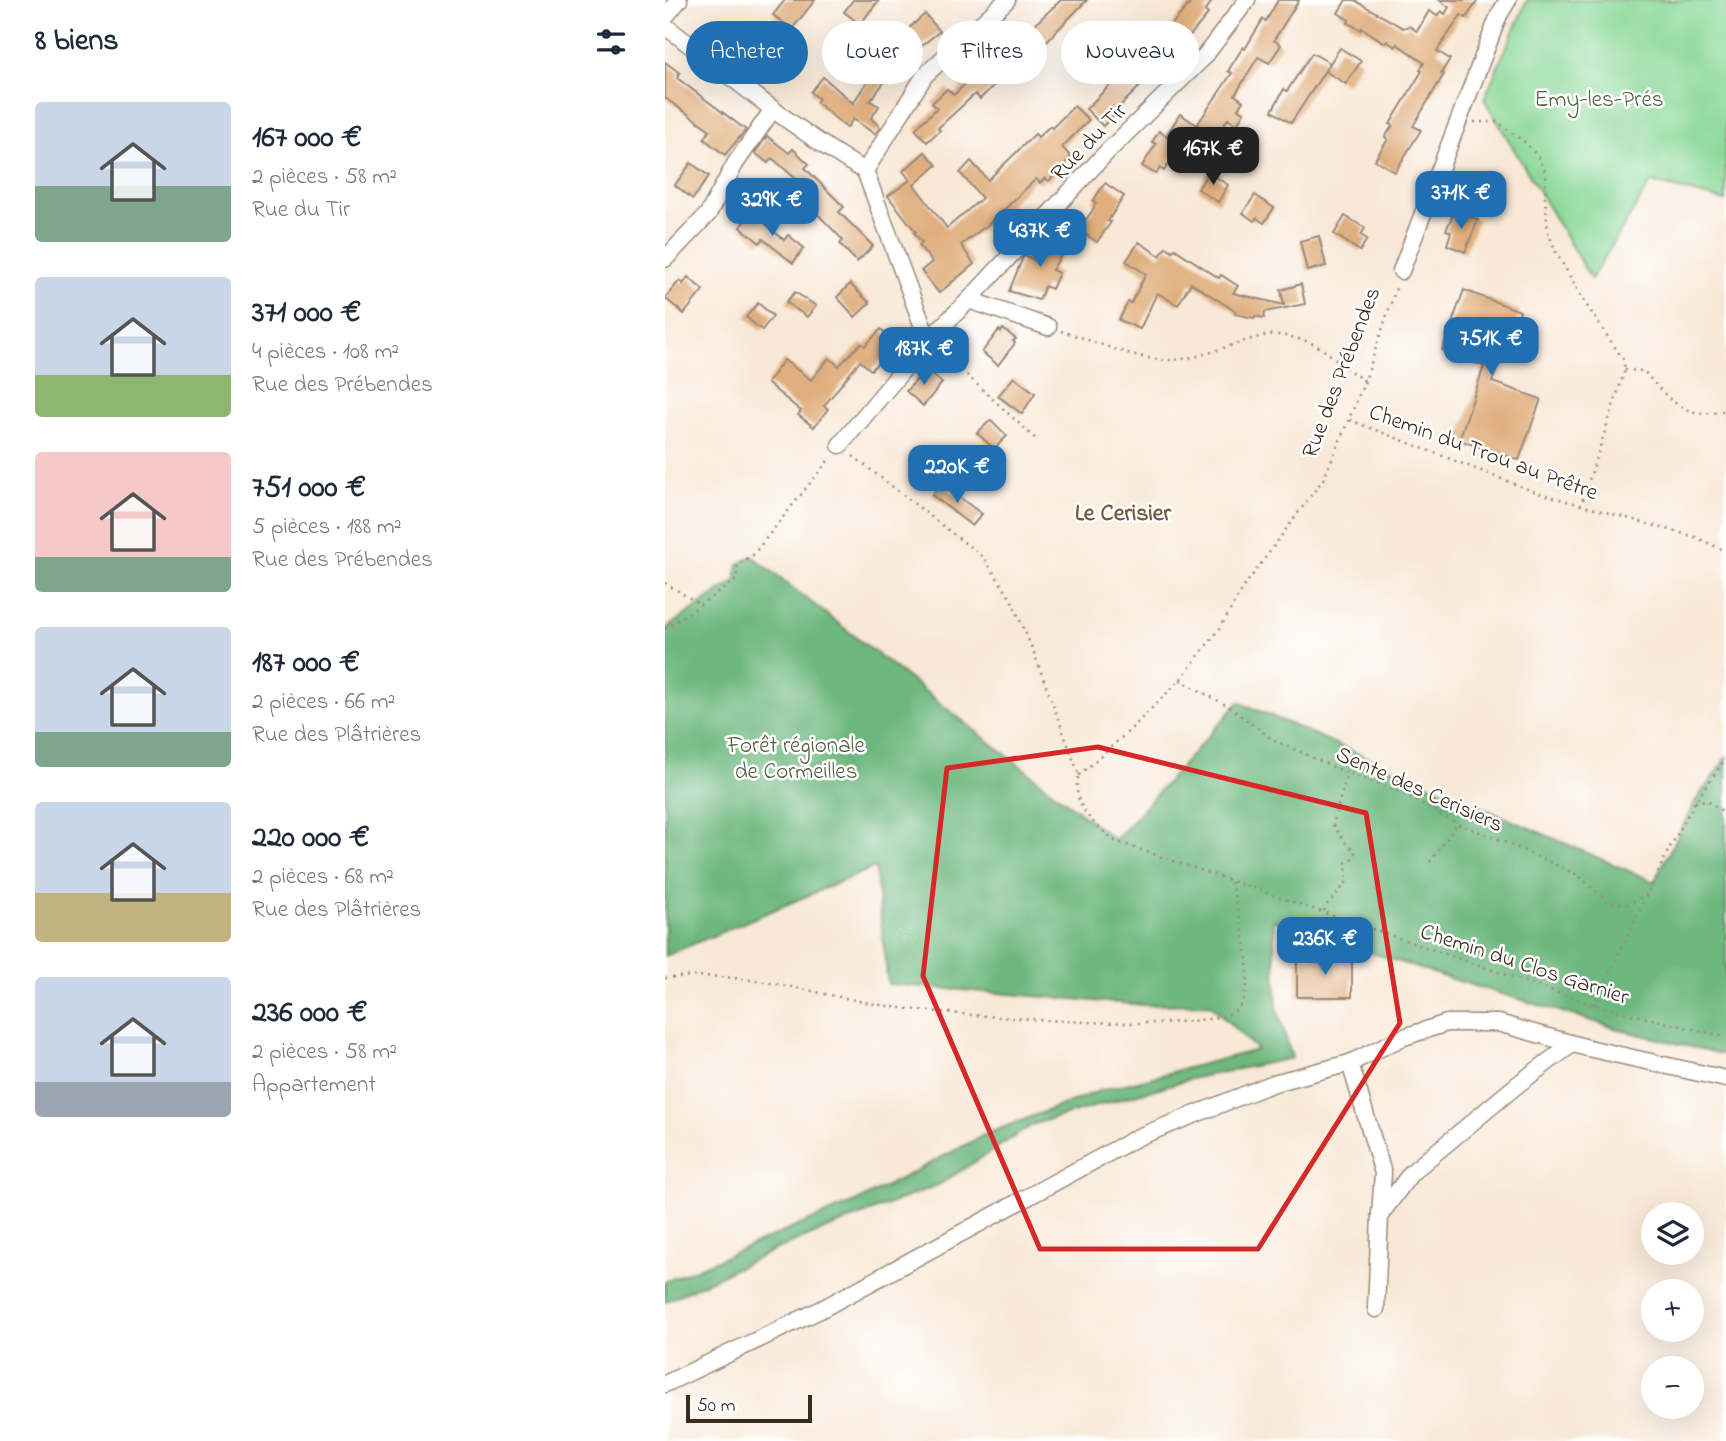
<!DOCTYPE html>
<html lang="fr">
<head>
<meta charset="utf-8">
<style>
  :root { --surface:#fff; --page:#f2f2f3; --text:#1f2937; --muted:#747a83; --accent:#1f6fb2 }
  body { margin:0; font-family:"Indie Flower",sans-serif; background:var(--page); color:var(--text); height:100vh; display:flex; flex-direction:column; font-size:26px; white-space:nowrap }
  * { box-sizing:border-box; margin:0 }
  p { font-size:23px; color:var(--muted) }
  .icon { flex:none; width:38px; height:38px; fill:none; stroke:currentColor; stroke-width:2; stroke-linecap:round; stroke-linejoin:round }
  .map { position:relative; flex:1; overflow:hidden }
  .sheet { display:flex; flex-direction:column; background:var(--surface); width:665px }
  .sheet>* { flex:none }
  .top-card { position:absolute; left:21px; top:21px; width:665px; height:63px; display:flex; gap:14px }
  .controls { position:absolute; left:976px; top:1202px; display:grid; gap:14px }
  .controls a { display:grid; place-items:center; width:63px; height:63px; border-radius:50%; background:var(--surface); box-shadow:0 7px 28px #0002; font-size:35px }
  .scale { position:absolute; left:21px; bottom:18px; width:126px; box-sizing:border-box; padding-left:7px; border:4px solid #3b2a1e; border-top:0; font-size:19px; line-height:24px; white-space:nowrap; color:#3b2a1e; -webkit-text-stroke:5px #fff; paint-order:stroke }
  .price { position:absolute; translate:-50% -60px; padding:0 16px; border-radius:14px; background:var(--accent); color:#fff; font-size:23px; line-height:46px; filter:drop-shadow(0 2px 4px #0008) }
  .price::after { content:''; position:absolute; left:50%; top:42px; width:21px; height:16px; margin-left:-10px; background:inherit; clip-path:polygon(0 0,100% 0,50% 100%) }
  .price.on { background:#222; color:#fff }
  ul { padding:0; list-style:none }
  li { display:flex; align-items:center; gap:21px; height:175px; padding:0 35px }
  li span { display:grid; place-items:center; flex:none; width:196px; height:140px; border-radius:7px; color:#555 }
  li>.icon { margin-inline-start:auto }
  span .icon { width:84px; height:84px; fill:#fffc; stroke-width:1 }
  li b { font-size:30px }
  h2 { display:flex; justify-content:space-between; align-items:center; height:84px; padding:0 35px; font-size:30px }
  .pill { padding:0 24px; border-radius:32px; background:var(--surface); box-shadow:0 7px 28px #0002; font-size:24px; line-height:63px }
  .pill.on { background:var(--accent); color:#fff }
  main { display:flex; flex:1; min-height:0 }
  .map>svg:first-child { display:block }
</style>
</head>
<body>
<main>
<section class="sheet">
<h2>8 biens<svg class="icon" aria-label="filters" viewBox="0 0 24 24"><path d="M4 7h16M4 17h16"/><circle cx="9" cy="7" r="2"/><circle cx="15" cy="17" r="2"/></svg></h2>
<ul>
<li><span style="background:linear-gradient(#c9d6e8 60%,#7fa58c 0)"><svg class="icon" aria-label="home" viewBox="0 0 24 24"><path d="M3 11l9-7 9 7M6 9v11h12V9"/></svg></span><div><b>167 000 €</b><p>2 pièces · 58 m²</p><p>Rue du Tir</p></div></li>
<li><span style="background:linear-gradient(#c9d6e8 70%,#8fb573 0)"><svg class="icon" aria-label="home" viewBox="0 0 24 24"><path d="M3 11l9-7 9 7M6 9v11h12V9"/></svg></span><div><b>371 000 €</b><p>4 pièces · 108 m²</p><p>Rue des Prébendes</p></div></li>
<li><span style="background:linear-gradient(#f6c9c9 75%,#7fa58c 0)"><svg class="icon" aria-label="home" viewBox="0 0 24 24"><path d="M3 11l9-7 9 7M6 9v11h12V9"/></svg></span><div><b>751 000 €</b><p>5 pièces · 188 m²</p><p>Rue des Prébendes</p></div></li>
<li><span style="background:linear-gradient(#c9d6e8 75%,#7fa58c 0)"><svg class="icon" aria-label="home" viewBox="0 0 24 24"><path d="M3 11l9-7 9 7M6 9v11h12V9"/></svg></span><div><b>187 000 €</b><p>2 pièces · 66 m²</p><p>Rue des Plâtrières</p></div></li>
<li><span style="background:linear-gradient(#c9d6e8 65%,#c2b280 0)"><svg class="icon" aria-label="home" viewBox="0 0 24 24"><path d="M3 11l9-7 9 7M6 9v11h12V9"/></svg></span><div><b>220 000 €</b><p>2 pièces · 68 m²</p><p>Rue des Plâtrières</p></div></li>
<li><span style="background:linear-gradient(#c9d6e8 75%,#9aa5b1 0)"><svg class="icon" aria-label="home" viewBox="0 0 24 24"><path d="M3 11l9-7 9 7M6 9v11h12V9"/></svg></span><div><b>236 000 €</b><p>2 pièces · 58 m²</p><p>Appartement</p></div></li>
</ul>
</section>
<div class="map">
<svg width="1061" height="1441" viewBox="0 0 1061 1441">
  <rect width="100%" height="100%" fill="#fff"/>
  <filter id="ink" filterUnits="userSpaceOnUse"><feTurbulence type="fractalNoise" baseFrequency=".0143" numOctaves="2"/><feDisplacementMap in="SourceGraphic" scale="14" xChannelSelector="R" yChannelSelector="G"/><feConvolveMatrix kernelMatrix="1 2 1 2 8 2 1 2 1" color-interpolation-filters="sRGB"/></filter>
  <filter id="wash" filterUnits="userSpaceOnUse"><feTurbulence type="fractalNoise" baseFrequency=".00686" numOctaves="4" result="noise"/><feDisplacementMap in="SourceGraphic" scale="28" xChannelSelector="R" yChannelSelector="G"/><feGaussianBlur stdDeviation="1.57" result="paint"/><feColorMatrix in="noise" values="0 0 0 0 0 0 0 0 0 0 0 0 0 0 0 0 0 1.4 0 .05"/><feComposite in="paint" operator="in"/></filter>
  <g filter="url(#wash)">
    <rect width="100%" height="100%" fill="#f8e8d6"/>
    <path fill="#88d796" stroke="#62805a" stroke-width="2" d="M 862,0 L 1061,0 L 1061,201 L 986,182 L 926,279 L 819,99 Z"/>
    <path fill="#6eb87f" stroke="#54714e" stroke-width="2" d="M 87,556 L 450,840 L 574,702 L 989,882 L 1030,802 L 1061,758 L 1061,1055 L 960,1031 L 783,978 L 608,920 L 612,1008 L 627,1058 L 525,1079 L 369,1124 L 275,1184 L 109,1250 L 0,1302 L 0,1282 L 199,1198 L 321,1134 L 434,1091 L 592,1050 L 545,1004 L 479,1005 L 223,984 L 210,867 L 0,956 L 0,629 L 71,580 L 73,564 Z"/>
    <g id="blocks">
      <g fill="#e0ae7d">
        <path d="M 120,0 L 150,0 L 127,29 L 108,15 Z"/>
        <path d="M 188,0 L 214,0 L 195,24 L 179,12 Z"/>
        <path d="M 396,0 L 422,0 L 369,54 L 354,39 Z"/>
        <path d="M 528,0 L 548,0 L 540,11 L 543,14 L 519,43 L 456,105 L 457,107 L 438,126 L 421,109 L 492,38 L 494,39 Z"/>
        <path d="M 613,0 L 634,0 L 609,40 L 616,45 L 604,63 L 593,57 L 570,95 L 578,101 L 573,109 L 579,112 L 572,125 L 563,119 L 551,137 L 532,125 L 522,141 L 519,139 L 499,171 L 495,168 L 491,174 L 477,166 L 491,144 L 487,142 L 494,131 L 501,136 L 515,114 L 532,125 L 567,73 L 563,71 L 578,47 L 580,49 L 598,19 L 601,21 Z"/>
        <path d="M 681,0 L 689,0 L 738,28 L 744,26 L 752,31 L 764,11 L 772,16 L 776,11 L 780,14 L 784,7 L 774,0 L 813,0 L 801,18 L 796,15 L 772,51 L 785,59 L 776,73 L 779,74 L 748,126 L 756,130 L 730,172 L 710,160 L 723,139 L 720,137 L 728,125 L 725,124 L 757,71 L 755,70 L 759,63 L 732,44 L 730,47 L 722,41 L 720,43 L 697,28 L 696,30 L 683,23 L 684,20 L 673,13 Z"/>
        <path d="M 260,14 L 275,31 L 255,47 L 251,43 L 232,70 L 230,68 L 205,101 L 214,106 L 206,118 L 215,127 L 210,134 L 188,119 L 182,128 L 151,102 L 154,99 L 146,92 L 158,77 L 188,103 L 204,79 L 198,75 L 212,55 L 220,60 L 242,30 Z"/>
        <path d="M 333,41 L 349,57 L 328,78 L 332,82 L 315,99 L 310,94 L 273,128 L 275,130 L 262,142 L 250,129 L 272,108 L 267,103 L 282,89 L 289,95 L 322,62 L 317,57 Z"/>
        <path d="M 675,48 L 696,61 L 681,84 L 660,71 Z"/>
        <path d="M 647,53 L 665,63 L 626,123 L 607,111 L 619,89 L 622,91 Z"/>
        <path d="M 0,62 L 15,73 L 12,78 L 81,130 L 60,155 L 39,139 L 45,130 L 0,98 Z"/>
        <path d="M 409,106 L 424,120 L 397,147 L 406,157 L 384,181 L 380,178 L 375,183 L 371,179 L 325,223 L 296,245 L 309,264 L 274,293 L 256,271 L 267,262 L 254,245 L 257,242 L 249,233 L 251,232 L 223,196 L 245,180 L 238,171 L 260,152 L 272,165 L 249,185 L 282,228 L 317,198 L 295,173 L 306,161 L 323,180 L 370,134 L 373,137 L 385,126 L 387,128 Z"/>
        <path d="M 102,136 L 124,153 L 128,149 L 144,164 L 140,168 L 179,207 L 174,212 L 208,246 L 192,262 L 175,244 L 178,240 L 140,201 L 147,193 L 107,158 L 103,163 L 90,153 Z"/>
        <path d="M 26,163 L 44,176 L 28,199 L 10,185 Z"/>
        <path d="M 543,172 L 563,185 L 553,202 L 533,189 Z"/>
        <path d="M 440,183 L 459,196 L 443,221 L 446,222 L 432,242 L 414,230 L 427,211 L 431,203 L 428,201 Z"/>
        <path d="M 590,195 L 609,208 L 599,223 L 592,218 L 589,221 L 578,213 Z"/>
        <path d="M 790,210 L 813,220 L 800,252 L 782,245 L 786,232 L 781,230 Z"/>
        <path d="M 87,212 L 119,240 L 123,235 L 139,248 L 128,263 L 98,239 L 95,243 L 75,227 Z"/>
        <path d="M 680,216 L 700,228 L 696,235 L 702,239 L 695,251 L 669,234 Z"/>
        <path d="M 389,230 L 405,241 L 387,270 L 394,273 L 387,289 L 380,286 L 374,300 L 344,291 L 358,257 L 360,255 L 369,260 Z"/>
        <path d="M 654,236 L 661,266 L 642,271 L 635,241 Z"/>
        <path d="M 474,242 L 495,256 L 501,247 L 508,251 L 510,249 L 554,278 L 556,275 L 573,286 L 568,293 L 619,305 L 616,290 L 636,284 L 640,304 L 600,312 L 599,318 L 590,316 L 589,318 L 570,314 L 570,311 L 526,283 L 513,305 L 492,293 L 475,329 L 454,320 L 463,302 L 466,303 L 481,274 L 461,261 Z"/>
        <path d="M 23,277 L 38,290 L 19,314 L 0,298 L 15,280 L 18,284 Z"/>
        <path d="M 185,284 L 205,303 L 190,317 L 172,297 Z"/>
        <path d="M 799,290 L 855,311 L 827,382 L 876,399 L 854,460 L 794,440 L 819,366 L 777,350 Z"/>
        <path d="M 130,292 L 151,306 L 142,317 L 121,302 Z"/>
        <path d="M 93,303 L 108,316 L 97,330 L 81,317 Z"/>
        <path d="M 216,329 L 231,345 L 206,370 L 195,361 L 159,406 L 163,409 L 149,427 L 133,415 L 136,411 L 102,383 L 119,360 L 146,380 L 164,358 L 174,366 L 196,343 L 200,346 Z"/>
        <path d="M 338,329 L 351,339 L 348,341 L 350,343 L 333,365 L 317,352 L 334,330 L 336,332 Z"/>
        <path d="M 262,369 L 277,383 L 258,406 L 241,391 Z"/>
        <path d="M 349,377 L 370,393 L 357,414 L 333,396 Z"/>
        <path d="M 326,420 L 342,436 L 329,449 L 312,433 Z"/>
        <path d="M 276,484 L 317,514 L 307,526 L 267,495 Z"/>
        <path d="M 687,957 L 687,997 L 632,997 L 632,958 Z"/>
      </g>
    </g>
  </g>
  <g filter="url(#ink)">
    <use href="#blocks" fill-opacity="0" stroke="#9a897a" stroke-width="2"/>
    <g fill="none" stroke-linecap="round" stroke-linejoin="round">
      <g stroke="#9a897a" stroke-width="19">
        <g id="minor">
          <path d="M 0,17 L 14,0"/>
          <path d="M 0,26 C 65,75 129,130 200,171"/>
          <path d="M 200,171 L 260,75 L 342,0"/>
          <path d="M 200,171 L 263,340"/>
          <path d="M 0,259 L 43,214 L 70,164 L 108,109"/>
          <path d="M 736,271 L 834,15 L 843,0"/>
          <path d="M 304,300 L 383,327"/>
          <path d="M 175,445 L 263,340 L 304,300 L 440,154 L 539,57 L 582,0"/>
          <path d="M 685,1063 L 718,1173 L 715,1215"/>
          <path d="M 711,1309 L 715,1215 L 746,1173 L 852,1085 L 907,1044"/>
          <path d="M 0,1384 L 155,1310 L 473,1137 L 609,1083 L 685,1063 L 736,1038 L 782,1023 L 833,1023 L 923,1048 L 1061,1079"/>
        </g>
      </g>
      <g stroke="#9a897a" stroke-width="2.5" stroke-dasharray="2 5" stroke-linecap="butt">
        <path d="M 809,122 L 833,122 L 862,144 L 873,157 L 881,174 L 880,197 L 883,232 L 891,252 L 920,303 L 958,359 L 960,370 L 916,505"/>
        <path d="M 396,331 C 426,340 470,359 500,360 C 537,361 570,340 605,335 C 614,334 629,337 637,340 C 663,347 678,369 700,381"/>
        <path d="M 276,351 L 373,441"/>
        <path d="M 960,370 L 979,371 C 1002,399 1022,422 1061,410"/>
        <path d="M 685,420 L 873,493 L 1030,537 L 1061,551"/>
        <path d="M 188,456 L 319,558 L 346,599 L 369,653 L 414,775 C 405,805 428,823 450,841 L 929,1005 L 1061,1037"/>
        <path d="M 0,583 L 36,605"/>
        <path d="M 0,629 L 71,580 L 73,564 L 87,556 L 166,457"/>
        <path d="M 515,680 L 563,706 L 607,739 L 670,768 L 740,794 L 792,824 L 826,836 L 913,875 L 944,903 L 963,904 L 984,893"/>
        <path d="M 414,775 L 464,731 L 515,680 L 555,628 L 580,585 L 659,478 L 700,381 L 731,288"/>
        <path d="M 1030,802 L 1042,800 L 1057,811 L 1061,811"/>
        <path d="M 765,862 L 792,824"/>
        <path d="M 659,911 L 660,907 L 682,882 L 681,862 L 688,858 L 690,852 L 679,841 L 668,825 L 682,773"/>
        <path d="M 0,978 C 84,969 155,997 236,1008 C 285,1014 544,1038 572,1009 C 596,984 573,910 565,880"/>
        <path d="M 929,1005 L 1004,849 L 1030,802 L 1061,758"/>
      </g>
      <use href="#minor" stroke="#fff" stroke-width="16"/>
    </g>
  </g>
  <path fill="none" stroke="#d62828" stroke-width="5" stroke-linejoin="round" d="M 433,747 L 701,813 L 735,1023 L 593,1249 L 375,1249 L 258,976 L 282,768 Z"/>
  <g text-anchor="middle" stroke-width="5" stroke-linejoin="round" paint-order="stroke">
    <g font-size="23" fill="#525e42" stroke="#fff">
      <text x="934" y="106">Emy-les-Prés</text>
      <text x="131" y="752">Forêt régionale<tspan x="131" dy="26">de Cormeilles</tspan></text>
    </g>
    <g font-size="23" fill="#3b2a1e" stroke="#fff">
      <text transform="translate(423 141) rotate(-46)" y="8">Rue du Tir</text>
      <text transform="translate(675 372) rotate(-69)" y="8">Rue des Prébendes</text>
      <text transform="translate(819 451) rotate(20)" y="8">Chemin du Trou au Prêtre</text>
      <text transform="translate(755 788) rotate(24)" y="8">Sente des Cerisiers</text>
      <text transform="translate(860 963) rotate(18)" y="8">Chemin du Clos Garnier</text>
    </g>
    <g font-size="24" font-weight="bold" fill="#75583f" stroke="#fff">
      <text x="458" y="520">Le Cerisier</text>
    </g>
  </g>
</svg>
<div class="controls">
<a><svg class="icon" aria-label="layers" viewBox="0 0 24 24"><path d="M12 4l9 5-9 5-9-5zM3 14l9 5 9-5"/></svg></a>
<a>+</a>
<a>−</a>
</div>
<div class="scale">50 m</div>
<b class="price on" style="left:548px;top:187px">167K €</b>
<b class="price" style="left:796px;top:231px">371K €</b>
<b class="price" style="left:107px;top:238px">329K €</b>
<b class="price" style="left:375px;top:269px">437K €</b>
<b class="price" style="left:826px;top:377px">751K €</b>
<b class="price" style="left:259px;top:387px">187K €</b>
<b class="price" style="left:292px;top:505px">220K €</b>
<b class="price" style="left:660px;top:977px">236K €</b>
<div class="top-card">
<a class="pill on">Acheter</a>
<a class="pill">Louer</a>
<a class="pill">Filtres</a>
<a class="pill">Nouveau</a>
</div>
</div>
</main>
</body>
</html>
